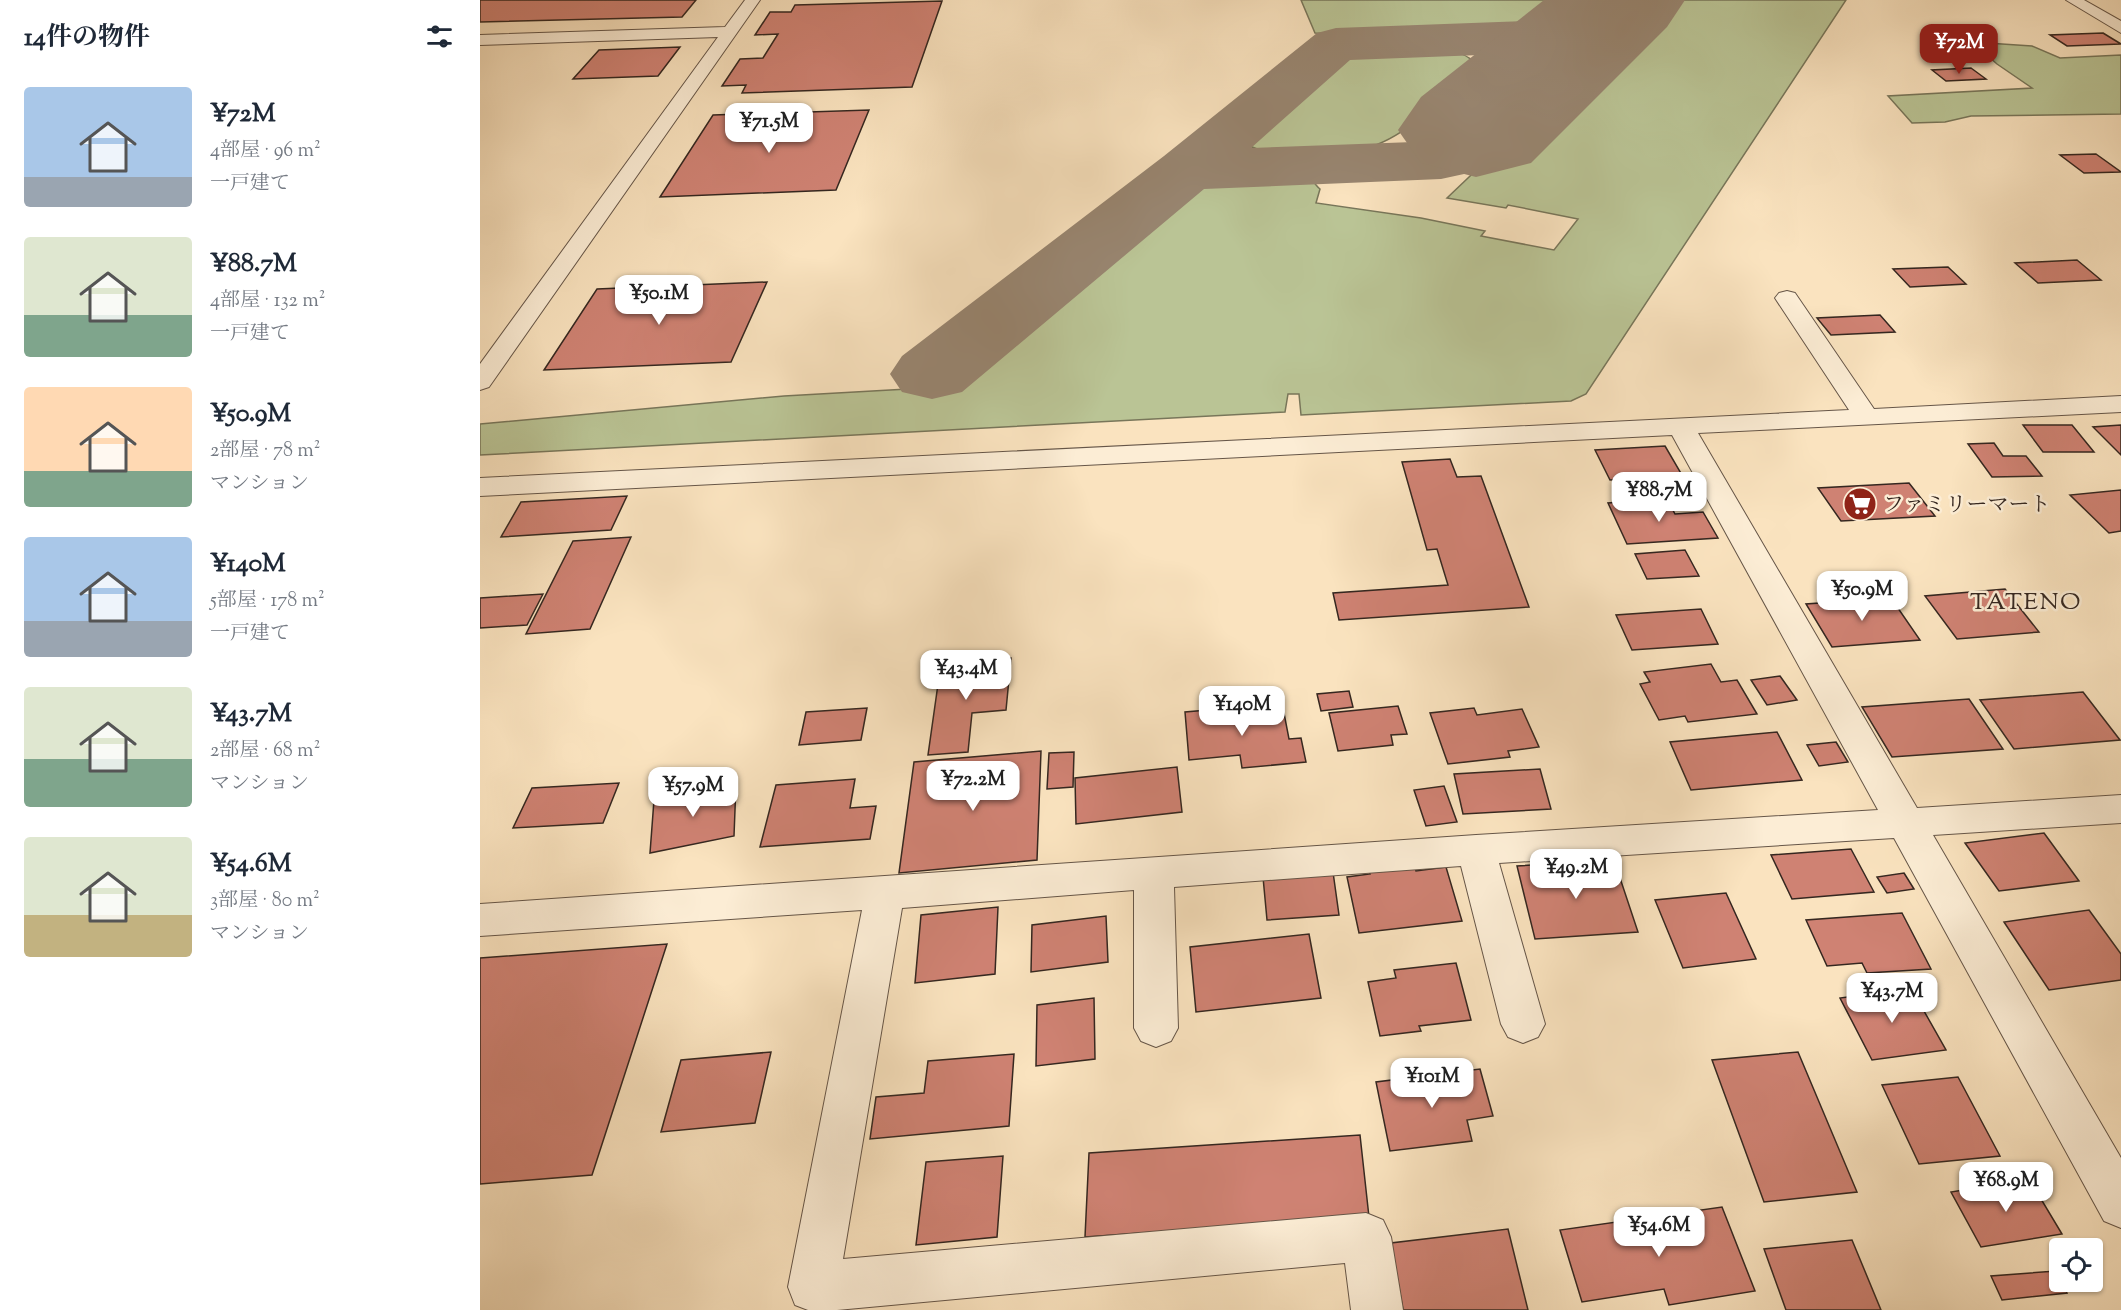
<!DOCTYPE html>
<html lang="ja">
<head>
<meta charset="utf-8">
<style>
  :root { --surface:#fff; --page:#f6f6f7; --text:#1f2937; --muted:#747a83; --accent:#8f2418 }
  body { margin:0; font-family:"Sorts Mill Goudy","Noto Serif JP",serif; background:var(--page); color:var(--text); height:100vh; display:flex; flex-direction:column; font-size:22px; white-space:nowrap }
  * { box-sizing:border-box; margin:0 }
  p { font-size:20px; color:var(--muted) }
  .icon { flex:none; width:33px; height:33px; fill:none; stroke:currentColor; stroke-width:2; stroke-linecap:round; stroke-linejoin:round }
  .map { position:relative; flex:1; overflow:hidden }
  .details { display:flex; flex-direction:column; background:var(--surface); width:480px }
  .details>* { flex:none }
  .fabs { position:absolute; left:1569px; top:1238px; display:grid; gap:12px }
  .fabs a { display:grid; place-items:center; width:54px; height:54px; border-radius:6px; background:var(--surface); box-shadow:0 2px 4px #0004; font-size:30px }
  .price { position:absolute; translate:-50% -51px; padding:0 14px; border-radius:12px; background:#fff; color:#222; font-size:20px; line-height:39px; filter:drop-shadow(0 2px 3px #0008) }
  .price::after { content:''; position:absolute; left:50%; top:36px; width:18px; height:14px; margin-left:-9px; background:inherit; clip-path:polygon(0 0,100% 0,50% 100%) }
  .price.active { background:var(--accent); color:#fff }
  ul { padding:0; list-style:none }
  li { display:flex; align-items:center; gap:18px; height:150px; padding:0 24px }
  li span { display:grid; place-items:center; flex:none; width:168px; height:120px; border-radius:6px; color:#555 }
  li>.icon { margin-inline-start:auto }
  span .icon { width:72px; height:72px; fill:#fffc; stroke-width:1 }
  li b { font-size:26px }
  h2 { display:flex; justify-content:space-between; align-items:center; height:72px; padding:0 24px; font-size:26px }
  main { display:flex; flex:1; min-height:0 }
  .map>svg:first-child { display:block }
</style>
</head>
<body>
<main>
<section class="details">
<h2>14件の物件<svg class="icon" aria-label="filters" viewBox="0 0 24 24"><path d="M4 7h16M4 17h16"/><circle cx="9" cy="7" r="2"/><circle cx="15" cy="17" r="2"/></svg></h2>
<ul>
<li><span style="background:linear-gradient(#a9c7e8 75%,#9aa5b1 0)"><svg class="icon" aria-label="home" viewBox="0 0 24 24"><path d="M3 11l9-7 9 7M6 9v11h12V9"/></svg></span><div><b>¥72M</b><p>4部屋 · 96 m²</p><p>一戸建て</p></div></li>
<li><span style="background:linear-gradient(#dfe7d0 65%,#7fa58c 0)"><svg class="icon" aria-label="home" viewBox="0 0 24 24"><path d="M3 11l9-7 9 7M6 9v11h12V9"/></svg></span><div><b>¥88.7M</b><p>4部屋 · 132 m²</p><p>一戸建て</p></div></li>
<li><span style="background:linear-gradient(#ffd9b3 70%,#7fa58c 0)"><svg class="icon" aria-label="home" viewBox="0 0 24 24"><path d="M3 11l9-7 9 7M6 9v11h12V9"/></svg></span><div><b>¥50.9M</b><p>2部屋 · 78 m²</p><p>マンション</p></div></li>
<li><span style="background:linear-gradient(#a9c7e8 70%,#9aa5b1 0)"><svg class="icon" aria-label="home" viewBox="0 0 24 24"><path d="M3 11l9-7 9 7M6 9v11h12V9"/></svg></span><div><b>¥140M</b><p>5部屋 · 178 m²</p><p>一戸建て</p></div></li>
<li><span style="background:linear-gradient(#dfe7d0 60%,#7fa58c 0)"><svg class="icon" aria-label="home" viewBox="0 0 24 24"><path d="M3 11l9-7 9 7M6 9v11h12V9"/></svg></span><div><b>¥43.7M</b><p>2部屋 · 68 m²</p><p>マンション</p></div></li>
<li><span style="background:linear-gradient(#dfe7d0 65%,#c2b280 0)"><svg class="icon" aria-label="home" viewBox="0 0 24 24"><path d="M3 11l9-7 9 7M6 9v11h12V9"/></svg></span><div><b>¥54.6M</b><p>3部屋 · 80 m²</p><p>マンション</p></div></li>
</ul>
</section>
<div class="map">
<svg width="1641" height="1310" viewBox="0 0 1641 1310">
  <rect width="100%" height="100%" fill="#fae3bf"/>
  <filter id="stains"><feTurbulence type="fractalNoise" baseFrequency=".00333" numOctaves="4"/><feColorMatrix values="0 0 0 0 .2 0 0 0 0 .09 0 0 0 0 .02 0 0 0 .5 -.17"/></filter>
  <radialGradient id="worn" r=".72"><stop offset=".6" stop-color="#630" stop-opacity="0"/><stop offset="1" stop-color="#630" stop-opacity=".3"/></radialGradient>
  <g fill="#bac495" stroke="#78765a" stroke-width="1.5">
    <path d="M 821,0 L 1083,0 L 1056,22 L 1033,29 L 871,35 L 835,33 Z"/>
    <path d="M 1175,0 L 1366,0 L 1106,394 L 1091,401 L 821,415 L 819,394 L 808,394 L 805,412 L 0,455 L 0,424 L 304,396 L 463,387 L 683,202 C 696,194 710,186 725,182 C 745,177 817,171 833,182 C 836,184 837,187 840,189 L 836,203 L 941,218 L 1005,231 L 1001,236 L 1074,250 L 1098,219 L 1028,205 L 1026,208 L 967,198 Z"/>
    <path d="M 1492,42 L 1552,46 L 1580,58 L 1641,55 L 1641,114 L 1491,116 L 1465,122 L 1432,123 L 1408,96 L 1552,88 L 1517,64 Z"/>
    <path d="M 942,48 C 959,50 988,49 996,66 L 994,72 C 962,98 922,142 881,149 C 862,153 841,151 822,151 C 802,152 781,154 764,143 L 764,134 L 853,59 L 888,51 Z"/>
  </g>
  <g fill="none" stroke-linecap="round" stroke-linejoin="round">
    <path fill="#988570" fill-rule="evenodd" d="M 1102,19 L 1121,24 L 1129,35 L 1121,46 L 1102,51 L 870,60 L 771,148 L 961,141 L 984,146 L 993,160 L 984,174 L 961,179 L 724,189 L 482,392 L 452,399 L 422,392 L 410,374 L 422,356 L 684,156 L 837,33 L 856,28 Z"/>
    <path fill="#988570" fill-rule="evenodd" d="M 1064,0 L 1205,0 L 1187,27 L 1051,163 L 996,177 L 941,163 L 918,130 L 941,97 Z"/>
  </g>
  <g fill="#cf8273" stroke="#352720" stroke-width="1.5">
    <path d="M 0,0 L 216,0 L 202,17 L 0,22 Z"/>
    <path d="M 462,1 L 432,87 L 262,93 L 266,85 L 242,86 L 260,59 L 283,58 L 298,34 L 275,35 L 290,12 L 311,12 L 315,5 Z"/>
    <path d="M 1623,33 L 1641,44 L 1587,46 L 1570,35 Z"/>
    <path d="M 200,47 L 178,76 L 93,79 L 119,50 Z"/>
    <path d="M 1491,68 L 1506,79 L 1466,81 L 1452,70 Z"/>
    <path d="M 389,110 L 356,190 L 180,197 L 233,115 Z"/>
    <path d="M 1616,154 L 1641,172 L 1604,173 L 1580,155 Z"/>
    <path d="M 1597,260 L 1621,280 L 1558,283 L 1535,263 Z"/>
    <path d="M 1468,267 L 1486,284 L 1430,287 L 1413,269 Z"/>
    <path d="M 287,282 L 251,362 L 64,370 L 117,289 Z"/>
    <path d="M 1400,315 L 1415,332 L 1351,335 L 1337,318 Z"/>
    <path d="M 1543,425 L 1592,425 L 1614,452 L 1563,452 Z"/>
    <path d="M 1641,425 L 1641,455 L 1613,427 Z"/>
    <path d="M 1514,443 L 1523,456 L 1546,456 L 1562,476 L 1512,477 L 1488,444 Z"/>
    <path d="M 1185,446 L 1202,475 L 1130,480 L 1115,450 Z"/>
    <path d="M 970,459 L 977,477 L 1001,476 L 1049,607 L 859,620 L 853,593 L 968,585 L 957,549 L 947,550 L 922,462 Z"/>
    <path d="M 1429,483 L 1455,516 L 1361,521 L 1338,488 Z"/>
    <path d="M 1641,490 L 1641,531 L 1629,533 L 1590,495 Z"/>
    <path d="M 147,496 L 131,530 L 21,537 L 41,502 Z"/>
    <path d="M 1187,499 L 1195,514 L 1223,512 L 1238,538 L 1147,544 L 1128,503 Z"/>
    <path d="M 151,537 L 110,629 L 46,634 L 93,541 Z"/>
    <path d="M 1205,550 L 1219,576 L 1167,579 L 1155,554 Z"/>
    <path d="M 1525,589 L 1559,632 L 1477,639 L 1445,596 Z"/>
    <path d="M 63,594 L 47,625 L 0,628 L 0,598 Z"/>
    <path d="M 1411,598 L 1440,640 L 1352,647 L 1326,604 Z"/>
    <path d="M 1221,609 L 1238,644 L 1152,650 L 1136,615 Z"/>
    <path d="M 531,658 L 526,710 L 492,713 L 488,752 L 448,755 L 461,663 Z"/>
    <path d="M 1231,664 L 1241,682 L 1257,680 L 1277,714 L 1208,722 L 1205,716 L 1179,720 L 1160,684 L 1170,682 L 1164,672 Z"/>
    <path d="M 1300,676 L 1317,700 L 1287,705 L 1271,680 Z"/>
    <path d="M 869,691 L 873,707 L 841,711 L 837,694 Z"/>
    <path d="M 1603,692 L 1640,740 L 1534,749 L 1500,700 Z"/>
    <path d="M 1489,699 L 1523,749 L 1412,757 L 1382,707 Z"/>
    <path d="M 786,705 L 788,715 L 804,713 L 809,739 L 821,738 L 826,762 L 762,768 L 760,755 L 709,760 L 705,712 Z"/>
    <path d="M 918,706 L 927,734 L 911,735 L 913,745 L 858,751 L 849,713 Z"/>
    <path d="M 387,708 L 381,740 L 319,745 L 326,712 Z"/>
    <path d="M 994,708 L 997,715 L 1042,709 L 1059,747 L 1028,751 L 1030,757 L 968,764 L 950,713 Z"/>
    <path d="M 1297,732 L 1322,780 L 1211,790 L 1190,742 Z"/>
    <path d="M 1356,742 L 1368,762 L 1339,766 L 1327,745 Z"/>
    <path d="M 561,751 L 557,860 L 419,873 L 434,762 Z"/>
    <path d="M 594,752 L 593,787 L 567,789 L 569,753 Z"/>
    <path d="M 697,767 L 702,812 L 596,824 L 595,778 Z"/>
    <path d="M 1060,769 L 1071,809 L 983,814 L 974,774 Z"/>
    <path d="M 375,779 L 370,808 L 396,806 L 390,839 L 280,847 L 296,785 Z"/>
    <path d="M 139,783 L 123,823 L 33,828 L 52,788 Z"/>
    <path d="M 256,784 L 254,836 L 170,853 L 174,800 Z"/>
    <path d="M 964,786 L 977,822 L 946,826 L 934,790 Z"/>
    <path d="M 1564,833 L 1599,881 L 1519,891 L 1485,843 Z"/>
    <path d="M 1371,849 L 1394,892 L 1312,899 L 1291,855 Z"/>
    <path d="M 1134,860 L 1158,932 L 1055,939 L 1037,866 Z"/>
    <path d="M 934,864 L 936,871 L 966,867 L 982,921 L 879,933 L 867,877 L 890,874 L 888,869 Z"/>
    <path d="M 853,872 L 859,915 L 787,920 L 783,877 Z"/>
    <path d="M 1424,873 L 1434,889 L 1407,893 L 1397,877 Z"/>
    <path d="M 1246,893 L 1276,959 L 1203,968 L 1175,900 Z"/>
    <path d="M 518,907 L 515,974 L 435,983 L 441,915 Z"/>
    <path d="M 1609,910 L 1641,954 L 1641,980 L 1569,990 L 1524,922 Z"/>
    <path d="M 1422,913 L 1451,969 L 1387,973 L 1382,963 L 1347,966 L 1326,920 Z"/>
    <path d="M 626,916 L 628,962 L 551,972 L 552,925 Z"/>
    <path d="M 829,934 L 841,998 L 716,1012 L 710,947 Z"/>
    <path d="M 187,944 L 112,1175 L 0,1184 L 0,958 Z"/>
    <path d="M 976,963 L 991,1020 L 939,1026 L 941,1031 L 900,1036 L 888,982 L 916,978 L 914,970 Z"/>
    <path d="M 1431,988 L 1466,1050 L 1392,1060 L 1360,998 Z"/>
    <path d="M 614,998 L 615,1059 L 556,1066 L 557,1005 Z"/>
    <path d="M 291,1052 L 275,1123 L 181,1132 L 201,1060 Z"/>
    <path d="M 1318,1052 L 1377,1192 L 1284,1202 L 1232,1060 Z"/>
    <path d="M 534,1054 L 529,1126 L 390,1139 L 396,1097 L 444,1093 L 448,1061 Z"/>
    <path d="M 1000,1069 L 1013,1116 L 987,1120 L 992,1141 L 910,1151 L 896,1082 Z"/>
    <path d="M 1478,1077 L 1520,1156 L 1439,1164 L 1402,1085 Z"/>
    <path d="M 880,1135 L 889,1217 L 605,1237 L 609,1153 Z"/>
    <path d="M 523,1156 L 517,1237 L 436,1245 L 446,1162 Z"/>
    <path d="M 1549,1179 L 1582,1234 L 1501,1247 L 1471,1192 Z"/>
    <path d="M 1242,1207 L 1275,1291 L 1189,1305 L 1184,1289 L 1102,1302 L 1080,1230 Z"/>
    <path d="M 1028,1229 L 1048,1310 L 923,1310 L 911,1243 Z"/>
    <path d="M 1372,1240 L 1401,1310 L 1306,1310 L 1284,1249 Z"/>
    <path d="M 1576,1271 L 1587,1293 L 1522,1300 L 1511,1276 Z"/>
  </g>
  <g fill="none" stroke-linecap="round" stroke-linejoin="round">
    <g stroke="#665648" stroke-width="2">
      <g id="minor">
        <path d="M 265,0 L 280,0 L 9,387 L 0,390 L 0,364 L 238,37 L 0,45 L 0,35 L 245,27 Z"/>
        <path d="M 1586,0 L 1604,0 L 1641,21 L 1641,33 Z"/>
        <path d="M 1307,291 L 1315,293 L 1394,409 L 1641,396 L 1641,412 L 1218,433 L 1437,808 L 1641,795 L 1641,823 L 1453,835 L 1641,1158 L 1641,1228 L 1624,1221 L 1414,838 L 1019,863 L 1065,1024 L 1058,1037 L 1043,1043 L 1028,1037 L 1021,1024 L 981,866 L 694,887 L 698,1028 L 691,1041 L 676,1047 L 661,1041 L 654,1028 L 654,890 L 422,908 L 363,1259 L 886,1213 L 903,1220 L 911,1237 L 923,1310 L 871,1310 L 865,1263 L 357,1310 L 328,1310 L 315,1305 L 308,1287 L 382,910 L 0,936 L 0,904 L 996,835 L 1398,810 L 1192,435 L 0,496 L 0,478 L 1369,410 L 1295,298 L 1299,293 Z"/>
      </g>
    </g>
    <use href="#minor" fill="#fcedd5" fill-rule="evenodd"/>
  </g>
  <defs>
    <g id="supermarket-disc" transform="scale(1.725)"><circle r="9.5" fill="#8f2418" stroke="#fcedd5"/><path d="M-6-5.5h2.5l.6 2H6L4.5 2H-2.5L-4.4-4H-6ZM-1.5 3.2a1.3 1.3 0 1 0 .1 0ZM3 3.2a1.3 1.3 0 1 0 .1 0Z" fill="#fff"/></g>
  </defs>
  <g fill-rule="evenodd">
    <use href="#supermarket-disc" x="1380" y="504"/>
  </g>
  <g text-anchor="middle" stroke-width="5" stroke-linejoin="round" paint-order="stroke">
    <g font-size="21" fill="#352720" stroke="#fcedd5" text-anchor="start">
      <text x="1403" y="511">ファミリーマート</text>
    </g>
    <g font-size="24" letter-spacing="1.5" fill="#352720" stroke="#fcedd5">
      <text x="1546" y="609">TATENO</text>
    </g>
  </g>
  <rect width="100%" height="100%" filter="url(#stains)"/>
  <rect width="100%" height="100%" fill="url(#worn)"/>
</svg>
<div class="fabs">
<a><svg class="icon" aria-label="locate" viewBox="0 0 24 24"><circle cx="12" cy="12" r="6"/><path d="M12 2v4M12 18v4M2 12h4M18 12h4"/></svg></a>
</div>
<b class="price active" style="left:1479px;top:75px">¥72M</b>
<b class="price" style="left:289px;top:154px">¥71.5M</b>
<b class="price" style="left:179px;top:326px">¥50.1M</b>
<b class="price" style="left:1179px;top:523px">¥88.7M</b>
<b class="price" style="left:1382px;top:622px">¥50.9M</b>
<b class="price" style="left:486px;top:701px">¥43.4M</b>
<b class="price" style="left:762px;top:737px">¥140M</b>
<b class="price" style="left:493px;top:812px">¥72.2M</b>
<b class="price" style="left:213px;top:818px">¥57.9M</b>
<b class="price" style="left:1096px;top:900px">¥49.2M</b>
<b class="price" style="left:1412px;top:1024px">¥43.7M</b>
<b class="price" style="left:952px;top:1109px">¥101M</b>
<b class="price" style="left:1526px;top:1213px">¥68.9M</b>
<b class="price" style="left:1179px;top:1258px">¥54.6M</b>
</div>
</main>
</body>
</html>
